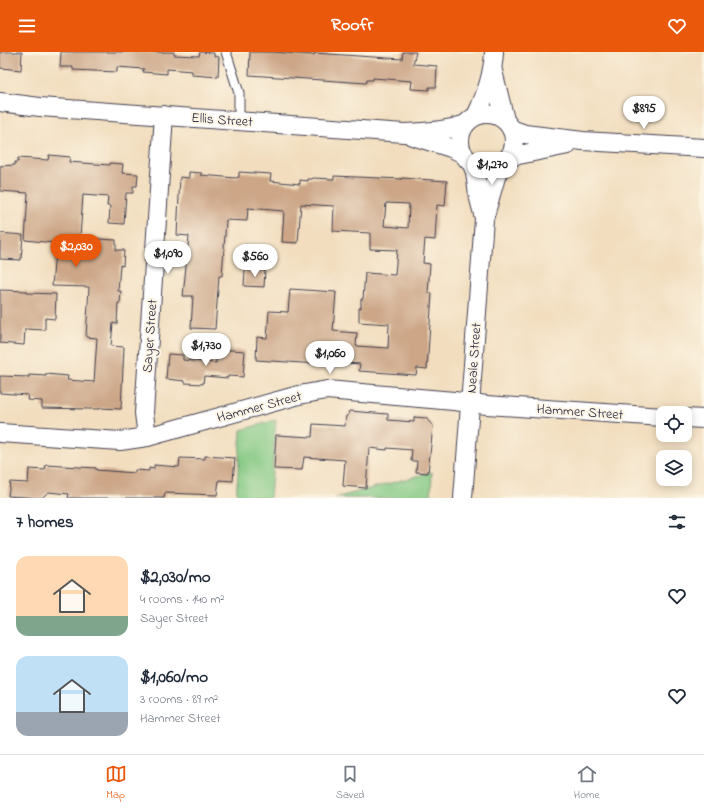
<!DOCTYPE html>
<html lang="en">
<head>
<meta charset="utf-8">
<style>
  :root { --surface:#fff; --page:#f2f2f3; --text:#1f2937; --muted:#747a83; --line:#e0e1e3; --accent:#ea580c }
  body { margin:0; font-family:"Indie Flower",sans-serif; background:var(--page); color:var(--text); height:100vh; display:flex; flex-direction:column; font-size:15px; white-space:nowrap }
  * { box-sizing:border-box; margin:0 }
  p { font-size:13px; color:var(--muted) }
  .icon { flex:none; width:22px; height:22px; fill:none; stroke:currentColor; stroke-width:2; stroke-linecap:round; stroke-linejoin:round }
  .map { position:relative; height:446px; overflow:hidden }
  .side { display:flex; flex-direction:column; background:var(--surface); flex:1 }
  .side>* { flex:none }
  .buttons { position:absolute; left:656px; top:354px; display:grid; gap:8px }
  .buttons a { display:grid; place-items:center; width:36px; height:36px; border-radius:8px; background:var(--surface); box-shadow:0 2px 10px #0003; font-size:20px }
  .price { position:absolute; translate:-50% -34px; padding:0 9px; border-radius:14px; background:#fff; color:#222; font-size:13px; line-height:26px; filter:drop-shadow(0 1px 2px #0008) }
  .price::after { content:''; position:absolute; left:50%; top:24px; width:12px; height:9px; margin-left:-6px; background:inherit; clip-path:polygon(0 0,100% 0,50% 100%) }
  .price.active { background:var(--accent); color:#fff }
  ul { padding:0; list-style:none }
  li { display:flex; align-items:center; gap:12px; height:100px; padding:0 16px }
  li span { display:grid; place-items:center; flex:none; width:112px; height:80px; border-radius:12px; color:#555 }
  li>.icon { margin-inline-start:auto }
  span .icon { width:48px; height:48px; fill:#fffc; stroke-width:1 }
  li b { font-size:17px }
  h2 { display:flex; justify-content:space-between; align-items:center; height:48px; padding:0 16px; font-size:17px }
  header { display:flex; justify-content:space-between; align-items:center; height:52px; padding:0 16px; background:var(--accent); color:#fff; font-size:18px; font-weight:700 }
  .tabs { display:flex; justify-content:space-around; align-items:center; height:56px; border-top:1px solid var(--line); background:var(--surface); font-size:11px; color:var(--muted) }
  .tabs a { display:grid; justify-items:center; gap:2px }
  .tabs .active { color:var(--accent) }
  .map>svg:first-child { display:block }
</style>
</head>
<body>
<header><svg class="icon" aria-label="menu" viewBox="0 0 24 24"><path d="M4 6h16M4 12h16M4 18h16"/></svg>Roofr<svg class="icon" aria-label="heart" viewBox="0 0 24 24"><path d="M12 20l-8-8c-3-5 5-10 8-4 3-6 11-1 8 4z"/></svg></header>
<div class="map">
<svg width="704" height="446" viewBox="0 0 704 446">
  <rect width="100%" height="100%" fill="#fcf5e5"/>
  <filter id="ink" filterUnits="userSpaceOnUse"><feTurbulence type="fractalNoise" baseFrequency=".025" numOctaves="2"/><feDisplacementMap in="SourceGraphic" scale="8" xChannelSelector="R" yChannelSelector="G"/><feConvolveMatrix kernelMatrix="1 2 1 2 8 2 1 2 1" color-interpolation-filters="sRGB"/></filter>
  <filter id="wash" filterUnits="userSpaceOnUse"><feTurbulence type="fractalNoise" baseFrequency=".012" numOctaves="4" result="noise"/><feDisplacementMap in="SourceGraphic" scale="16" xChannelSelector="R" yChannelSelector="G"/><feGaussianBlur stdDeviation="0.9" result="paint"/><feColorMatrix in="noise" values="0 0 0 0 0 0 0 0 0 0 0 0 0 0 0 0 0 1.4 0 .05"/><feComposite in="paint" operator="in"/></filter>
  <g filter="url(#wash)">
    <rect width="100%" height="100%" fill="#f2debf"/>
    <g fill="#82c882" stroke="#52755e">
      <path d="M 276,368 L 270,446 L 236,446 L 241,378 Z"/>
      <path d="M 432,420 L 431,446 L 335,446 Z"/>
    </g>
    <g id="blocks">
      <g fill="#cca687" fill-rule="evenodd">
        <path d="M 0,0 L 22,0 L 21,18 L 0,16 Z"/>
        <path d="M 61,0 L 174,0 L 174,3 L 199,4 L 200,0 L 214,1 L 214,4 L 219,5 L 218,25 L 192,23 L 192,19 L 167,17 L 167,22 L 143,20 L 144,17 L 117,15 L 117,20 L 73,18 L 73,15 L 60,15 Z"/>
        <path d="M 250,0 L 273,0 L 314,3 L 314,1 L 402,7 L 403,0 L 416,0 L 413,12 L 437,14 L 436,35 L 429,35 L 429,38 L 411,37 L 412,29 L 373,26 L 373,28 L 367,28 L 366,31 L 249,23 Z"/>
        <path d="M 49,103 L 70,105 L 69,110 L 110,113 L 110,111 L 123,112 L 122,121 L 138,122 L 137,134 L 133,134 L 133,141 L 126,141 L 124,172 L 109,171 L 110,154 L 107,154 L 108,145 L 83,143 L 80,186 L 116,188 L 116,198 L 124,198 L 123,214 L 120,213 L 118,239 L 121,239 L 120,251 L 118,251 L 117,272 L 113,271 L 111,294 L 124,295 L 121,357 L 100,356 L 100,357 L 90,357 L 42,356 L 42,349 L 27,348 L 28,343 L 0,341 L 0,324 L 29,325 L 29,323 L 46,324 L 46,322 L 68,324 L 67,328 L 94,330 L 97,286 L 86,285 L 89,235 L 52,234 L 55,200 L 54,200 L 54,191 L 25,188 L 28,141 L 0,139 L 0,114 L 15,113 L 15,110 L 18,110 L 18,106 L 48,108 Z"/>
        <path d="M 189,120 L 202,121 L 201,123 L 236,126 L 239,125 L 239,120 L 271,122 L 270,129 L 300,132 L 300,128 L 308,129 L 308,127 L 312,127 L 313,126 L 334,127 L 334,124 L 402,127 L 402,126 L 447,129 L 445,154 L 437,153 L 435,188 L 425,187 L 423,211 L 430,212 L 428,241 L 432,241 L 427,317 L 417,316 L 416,323 L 359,319 L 360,312 L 318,309 L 318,312 L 256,308 L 257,285 L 267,286 L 269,259 L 288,260 L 290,237 L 336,240 L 333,279 L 357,281 L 356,294 L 388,296 L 389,272 L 359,270 L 359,256 L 361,256 L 361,247 L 363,247 L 365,221 L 395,223 L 397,198 L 370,197 L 370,181 L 333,179 L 334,154 L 301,152 L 298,191 L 282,190 L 284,159 L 248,156 L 247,169 L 226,168 L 222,224 L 219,224 L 215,277 L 191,276 L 193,244 L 183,244 L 189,184 L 177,183 L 180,125 L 189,126 ZM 386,151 L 409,152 L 408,176 L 384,174 Z"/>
        <path d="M 0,181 L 23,183 L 21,208 L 0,207 Z"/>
        <path d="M 245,218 L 265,218 L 264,235 L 244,234 Z"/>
        <path d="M 0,238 L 27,239 L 27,241 L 56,242 L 55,267 L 45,266 L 45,278 L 25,277 L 24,293 L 0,291 Z"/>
        <path d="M 217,297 L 245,299 L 243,325 L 228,324 L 228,326 L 204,324 L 203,332 L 185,331 L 185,329 L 166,327 L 168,302 L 183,303 L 183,308 L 216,311 Z"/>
        <path d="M 349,359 L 388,362 L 388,368 L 414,370 L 414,365 L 426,366 L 433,374 L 428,421 L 416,420 L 417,409 L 411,409 L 412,398 L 387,396 L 387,398 L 369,396 L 366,436 L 343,434 L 345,408 L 304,405 L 302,418 L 274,417 L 276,383 L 312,385 L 313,372 L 345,374 L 346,364 L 348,364 Z"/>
        <path d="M 205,404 L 235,406 L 233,429 L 219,428 L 217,443 L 165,441 L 164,446 L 68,446 L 69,442 L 48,440 L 42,446 L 8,444 L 10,430 L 28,431 L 29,417 L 45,418 L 46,413 L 96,416 L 96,418 L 135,421 L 135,418 L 149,419 L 149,416 L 154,417 L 154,413 L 179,415 L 180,406 L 205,407 Z"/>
      </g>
    </g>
  </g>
  <g filter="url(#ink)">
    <use href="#blocks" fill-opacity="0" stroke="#413e4f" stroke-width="1"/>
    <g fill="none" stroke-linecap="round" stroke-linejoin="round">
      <g stroke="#413e4f" stroke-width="11">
        <path id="lane" d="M 226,0 L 239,41 L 239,68"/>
      </g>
      <g stroke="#413e4f" stroke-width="20">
        <g id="street">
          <path d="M 493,19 L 505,68"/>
          <path d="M 0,50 L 40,55 L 404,81 C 425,80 447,79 466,72"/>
          <circle cx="487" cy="89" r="27"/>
          <path d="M 476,64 C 486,43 493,23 494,0"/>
          <path d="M 511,77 L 525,82 L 583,89 L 704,96"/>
          <path d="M 412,84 L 451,96 L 464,102"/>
          <path d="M 509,105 L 568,93"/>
          <path d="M 471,110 L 475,120 L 478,143 L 484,166"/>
          <path d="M 685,366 L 704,367"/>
          <path d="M 0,381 L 120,389 L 147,385 L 299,343 L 327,338 L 454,349 L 487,353 L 663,365"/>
          <path d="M 147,385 L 144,361 L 164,63"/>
          <path d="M 463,446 L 484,167 L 496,125 L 502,111"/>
        </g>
      </g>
      <use href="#lane" stroke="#fff" stroke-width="9"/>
      <use href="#street" stroke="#fff" stroke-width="18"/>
    </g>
  </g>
  <g text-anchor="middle" stroke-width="4" stroke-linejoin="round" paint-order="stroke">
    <g font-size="14" fill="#22223b" stroke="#fcf5e5">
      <text transform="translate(222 67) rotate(4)" y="5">Ellis Street</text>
      <text transform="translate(149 284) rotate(-86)" y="5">Sayer Street</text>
      <text transform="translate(473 306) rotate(-86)" y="5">Neale Street</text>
      <text transform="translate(259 354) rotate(-15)" y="5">Hammer Street</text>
      <text transform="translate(580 359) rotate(4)" y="5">Hammer Street</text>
    </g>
  </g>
</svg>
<div class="buttons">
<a><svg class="icon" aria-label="locate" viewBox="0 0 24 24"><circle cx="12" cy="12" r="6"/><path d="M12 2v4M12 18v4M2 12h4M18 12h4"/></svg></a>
<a><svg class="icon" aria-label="layers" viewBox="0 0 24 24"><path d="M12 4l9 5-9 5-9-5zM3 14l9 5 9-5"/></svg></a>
</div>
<b class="price" style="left:644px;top:78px">$895</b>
<b class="price" style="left:492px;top:134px">$1,270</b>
<b class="price active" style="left:76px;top:216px">$2,030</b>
<b class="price" style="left:168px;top:223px">$1,090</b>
<b class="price" style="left:255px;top:226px">$560</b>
<b class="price" style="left:206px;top:315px">$1,730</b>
<b class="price" style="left:330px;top:323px">$1,060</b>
</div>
<section class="side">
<h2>7 homes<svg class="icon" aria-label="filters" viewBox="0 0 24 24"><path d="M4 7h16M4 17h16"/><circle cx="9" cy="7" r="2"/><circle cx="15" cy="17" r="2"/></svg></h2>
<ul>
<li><span style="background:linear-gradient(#ffd9b3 75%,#7fa58c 0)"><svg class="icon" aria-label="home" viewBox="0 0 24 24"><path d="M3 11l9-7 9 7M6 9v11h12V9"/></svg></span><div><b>$2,030/mo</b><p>4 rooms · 140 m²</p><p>Sayer Street</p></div><svg class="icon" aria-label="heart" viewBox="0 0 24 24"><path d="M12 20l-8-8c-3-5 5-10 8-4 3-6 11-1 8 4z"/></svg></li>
<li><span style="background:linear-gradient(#bfe0f5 70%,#9aa5b1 0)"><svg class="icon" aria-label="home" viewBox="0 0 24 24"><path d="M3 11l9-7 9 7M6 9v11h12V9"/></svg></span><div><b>$1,060/mo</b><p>3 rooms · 89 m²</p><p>Hammer Street</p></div><svg class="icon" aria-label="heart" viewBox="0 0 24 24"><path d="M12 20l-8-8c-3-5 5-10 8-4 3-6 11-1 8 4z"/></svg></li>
</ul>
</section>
<nav class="tabs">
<a class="active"><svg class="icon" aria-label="map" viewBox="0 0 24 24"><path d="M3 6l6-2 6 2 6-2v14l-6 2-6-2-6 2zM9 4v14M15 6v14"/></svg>Map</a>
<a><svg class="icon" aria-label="saved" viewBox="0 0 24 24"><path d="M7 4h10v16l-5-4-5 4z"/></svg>Saved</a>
<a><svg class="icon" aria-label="home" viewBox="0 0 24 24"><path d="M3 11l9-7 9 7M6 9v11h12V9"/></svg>Home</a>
</nav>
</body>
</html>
